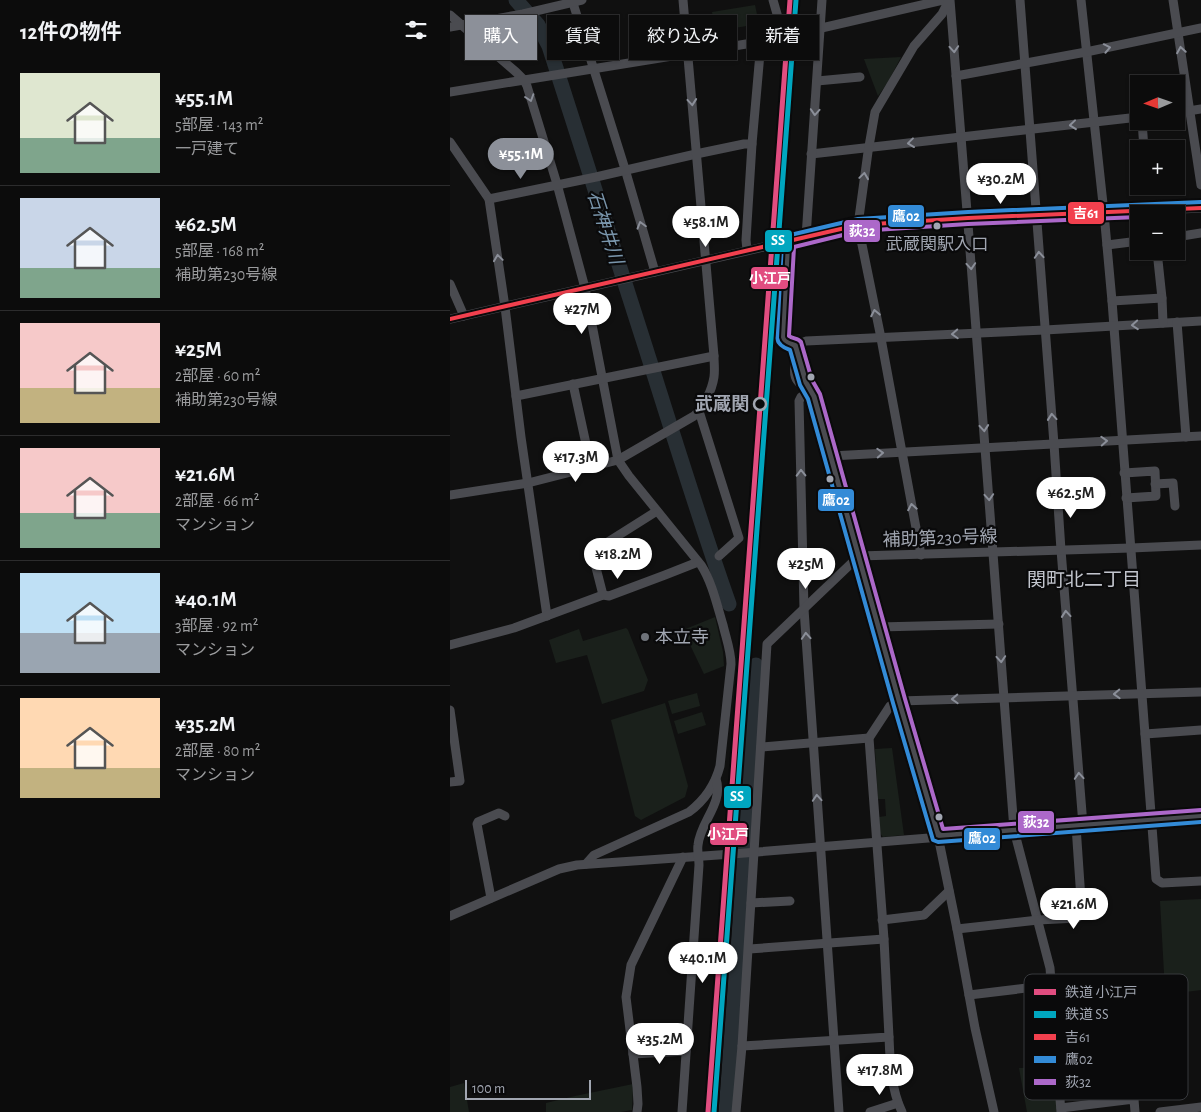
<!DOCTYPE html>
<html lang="ja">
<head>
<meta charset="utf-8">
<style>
  :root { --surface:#0c0c0c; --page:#151515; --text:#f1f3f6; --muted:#9a9b9d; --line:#2c2c2d; --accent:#8c9099 }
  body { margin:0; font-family:"Alegreya Sans","Noto Sans JP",sans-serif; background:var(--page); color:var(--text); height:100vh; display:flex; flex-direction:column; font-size:19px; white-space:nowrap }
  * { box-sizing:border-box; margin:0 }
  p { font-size:16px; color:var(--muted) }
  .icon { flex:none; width:28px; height:28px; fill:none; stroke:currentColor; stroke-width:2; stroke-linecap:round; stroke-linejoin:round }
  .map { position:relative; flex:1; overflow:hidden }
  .sheet { display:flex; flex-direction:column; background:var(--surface); width:450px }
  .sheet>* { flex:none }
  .guide { position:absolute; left:15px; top:15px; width:475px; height:45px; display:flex; gap:10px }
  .needle { width:32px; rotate:268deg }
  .buttons { position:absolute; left:680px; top:75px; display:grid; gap:10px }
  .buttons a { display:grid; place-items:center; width:55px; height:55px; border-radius:0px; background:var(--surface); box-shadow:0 1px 4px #0004,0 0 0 1px var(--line); font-size:25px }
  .scale { position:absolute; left:15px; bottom:12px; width:126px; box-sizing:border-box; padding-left:5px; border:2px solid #a1a6b1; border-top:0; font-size:14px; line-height:18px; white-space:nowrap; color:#a1a6b1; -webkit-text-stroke:4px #0a0a0b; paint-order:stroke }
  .price { position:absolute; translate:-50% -42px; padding:0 11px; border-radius:18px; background:#fff; color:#222; font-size:16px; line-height:32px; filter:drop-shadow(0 1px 2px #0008) }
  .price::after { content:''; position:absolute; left:50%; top:30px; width:15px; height:11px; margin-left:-8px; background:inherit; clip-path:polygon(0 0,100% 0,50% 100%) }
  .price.active { background:var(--accent); color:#fff }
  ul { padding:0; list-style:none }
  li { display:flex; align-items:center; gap:15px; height:125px; padding:0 20px }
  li+li { border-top:1px solid var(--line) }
  li span { display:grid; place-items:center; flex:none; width:140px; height:100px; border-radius:0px; color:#555 }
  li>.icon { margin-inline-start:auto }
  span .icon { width:60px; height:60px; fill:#fffc; stroke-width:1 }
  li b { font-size:21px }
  h2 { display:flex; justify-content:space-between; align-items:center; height:60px; padding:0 20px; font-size:21px }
  .tag { padding:0 18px; border-radius:0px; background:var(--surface); box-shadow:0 1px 4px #0004,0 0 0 1px var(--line); font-size:18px; line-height:45px }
  .tag.active { background:var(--accent); color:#fff }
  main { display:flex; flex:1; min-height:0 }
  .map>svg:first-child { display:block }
</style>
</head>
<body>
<main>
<section class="sheet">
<h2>12件の物件<svg class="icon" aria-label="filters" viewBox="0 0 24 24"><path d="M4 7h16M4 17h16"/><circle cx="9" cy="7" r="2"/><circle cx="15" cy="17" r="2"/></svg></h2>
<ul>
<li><span style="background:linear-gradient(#dfe7d0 65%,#7fa58c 0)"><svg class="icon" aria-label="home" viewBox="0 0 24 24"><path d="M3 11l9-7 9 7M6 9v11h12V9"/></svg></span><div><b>¥55.1M</b><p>5部屋 · 143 m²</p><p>一戸建て</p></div></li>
<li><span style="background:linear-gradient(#c9d6e8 70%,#7fa58c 0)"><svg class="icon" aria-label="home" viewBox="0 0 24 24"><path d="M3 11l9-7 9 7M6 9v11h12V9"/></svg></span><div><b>¥62.5M</b><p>5部屋 · 168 m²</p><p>補助第230号線</p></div></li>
<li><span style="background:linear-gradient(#f6c9c9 65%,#c2b280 0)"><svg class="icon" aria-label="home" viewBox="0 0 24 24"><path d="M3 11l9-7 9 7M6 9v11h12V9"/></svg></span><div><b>¥25M</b><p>2部屋 · 60 m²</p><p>補助第230号線</p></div></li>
<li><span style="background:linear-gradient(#f6c9c9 65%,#7fa58c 0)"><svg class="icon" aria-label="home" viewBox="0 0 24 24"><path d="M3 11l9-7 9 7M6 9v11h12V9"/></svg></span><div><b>¥21.6M</b><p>2部屋 · 66 m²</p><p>マンション</p></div></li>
<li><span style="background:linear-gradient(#bfe0f5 60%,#9aa5b1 0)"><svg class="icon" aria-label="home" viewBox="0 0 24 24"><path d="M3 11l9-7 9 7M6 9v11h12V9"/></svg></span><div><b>¥40.1M</b><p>3部屋 · 92 m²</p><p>マンション</p></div></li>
<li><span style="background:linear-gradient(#ffd9b3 70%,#c2b280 0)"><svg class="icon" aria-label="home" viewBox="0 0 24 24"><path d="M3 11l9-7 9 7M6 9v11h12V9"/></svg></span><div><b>¥35.2M</b><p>2部屋 · 80 m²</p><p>マンション</p></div></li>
</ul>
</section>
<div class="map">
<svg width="751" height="1112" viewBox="0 0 751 1112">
  <rect width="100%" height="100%" fill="#101010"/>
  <g fill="#1a201b">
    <path d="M 305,5 L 309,24 L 266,31 L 262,12 Z"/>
    <path d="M 451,57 L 438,82 L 428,96 L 414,59 Z"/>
    <path d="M 265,617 L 273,652 L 274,666 L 254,674 L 233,630 Z"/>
    <path d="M 176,628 L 178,630 L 198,680 L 194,691 L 152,704 L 137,655 L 106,663 L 99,640 L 129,629 L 133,641 Z"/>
    <path d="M 247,693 L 250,706 L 222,714 L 218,701 Z"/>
    <path d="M 215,703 L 238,786 L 235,797 L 191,820 L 185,816 L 161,720 Z"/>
    <path d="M 252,712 L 256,725 L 228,734 L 224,721 Z"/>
    <path d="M 442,748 L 454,835 L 433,837 L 430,833 L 429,817 L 436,816 L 435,799 L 428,799 L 425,749 Z"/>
    <path d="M 751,899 L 751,990 L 735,992 L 726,990 L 715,991 L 710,901 Z"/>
    <path d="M 605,1067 L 608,1112 L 577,1112 L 569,1068 Z"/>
    <path d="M 14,1083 L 19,1112 L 0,1112 L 0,1087 Z"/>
    <path d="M 183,1084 L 182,1110 L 171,1112 L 96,1112 L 96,1103 L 125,1096 Z"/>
  </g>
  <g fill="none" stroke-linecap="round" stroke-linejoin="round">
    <g stroke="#282f34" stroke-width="15">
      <path d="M 66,0 L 88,25 L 99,46 C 131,147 164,248 196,349 C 223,434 249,519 279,604"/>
      <path d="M 276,1112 L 294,864 L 306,675 L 306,665"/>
    </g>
    <g stroke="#4a4b50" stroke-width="9">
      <path d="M 323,0 L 329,21 L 328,38"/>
      <path d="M 500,0 L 518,224 L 564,830 L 600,968 L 611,1112"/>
      <path d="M 570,0 L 604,444 L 611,550 L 633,825"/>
      <path d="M 631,0 L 654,213 L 662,301 L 706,879 L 712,883 L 751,881"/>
      <path d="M 723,0 L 751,185"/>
      <path d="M 123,3 L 175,169 L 205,272"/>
      <path d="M 0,15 L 66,72 L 74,80 L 77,86 L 107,184 L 135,288 L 168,460 L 179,476 L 251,565 C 262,582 267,605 273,625 C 276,638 281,651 281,664 L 270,766 C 265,785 255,800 239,812 L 144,855 L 136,864"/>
      <path d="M 0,27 L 73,14 L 132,0"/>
      <path d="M 506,76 L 636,52 L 751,28"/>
      <path d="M 367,81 L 410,77"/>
      <path d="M 0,92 L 315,41 L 493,0"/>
      <path d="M 726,113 L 751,109"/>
      <path d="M 692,121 L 694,149"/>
      <path d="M 0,142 L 39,199 L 55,307 L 71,437 L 97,616"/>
      <path d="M 361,154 L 689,117"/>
      <path d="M 39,199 L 146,177 L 246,154 L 294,144 L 302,144"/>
      <path d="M 356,237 L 372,0"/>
      <path d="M 726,237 L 751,233"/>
      <path d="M 338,242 L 333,338 C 342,347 345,346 356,341 L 595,330 L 751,321"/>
      <path d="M 657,245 L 689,241"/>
      <path d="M 297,250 L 296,240 L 302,144 L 311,42"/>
      <path d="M 707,251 L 712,298 L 713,323"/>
      <path d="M 0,284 L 14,316"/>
      <path d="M 662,301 L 712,298"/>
      <path d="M 0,319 L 327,244 L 408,225 L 518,218 L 654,213 L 751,208"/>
      <path d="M 727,322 L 736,437"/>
      <path d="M 345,345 L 356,383 L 364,396 L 381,456 L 449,701 L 488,836 L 507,929 L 525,1028 L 544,1112"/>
      <path d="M 348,354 C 343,368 341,383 358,387"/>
      <path d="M 123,384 L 141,467"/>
      <path d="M 360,391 L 351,397 L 349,401 L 354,609 L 389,1112"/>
      <path d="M 66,396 L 264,356"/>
      <path d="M 249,411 L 289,538 L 269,556"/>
      <path d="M 381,456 L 751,436"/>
      <path d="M 674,473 L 705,471 L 706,496 L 676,498"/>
      <path d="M 705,484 L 723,483 L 725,506"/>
      <path d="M 0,495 L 78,483 L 168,460 L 244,416 C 254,407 262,390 264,377 C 265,370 264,363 264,356 L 233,0"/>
      <path d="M 471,555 L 430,333 L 408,225 L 418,152 L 425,112 L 464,46 L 492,14 L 499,0"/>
      <path d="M 153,595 L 142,552 L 207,511"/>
      <path d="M 429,627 L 549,624"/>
      <path d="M 0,645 L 64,628 L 153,595 L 159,596 L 215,575 L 248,562"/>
      <path d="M 0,710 L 10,781 L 0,782"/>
      <path d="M 695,734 L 751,730"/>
      <path d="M 311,747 L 419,738"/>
      <path d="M 41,898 L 27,824 L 28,822 L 49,813 L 55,816"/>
      <path d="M 301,903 L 340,901"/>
      <path d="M 0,916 L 109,869 L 127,865 L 282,854 L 751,816"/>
      <path d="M 432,920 L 474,915 L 499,891"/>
      <path d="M 507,929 L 588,920 L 627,918 L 632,914 L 626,826"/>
      <path d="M 299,949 L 434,939"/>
      <path d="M 519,995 L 602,985"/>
      <path d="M 439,1037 C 440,1062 441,1089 452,1112"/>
      <path d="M 292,1046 L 439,1037 L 434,939 L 419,738 L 440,706 L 449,701 L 751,692"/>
      <path d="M 183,1054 L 236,1051"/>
      <path d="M 611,1108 L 684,1099 L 685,1112"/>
      <path d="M 187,1112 L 188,1104 L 187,1087 L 176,997 L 181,965 L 233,857"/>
      <path d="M 232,1112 L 249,865 C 249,858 247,851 248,845 C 250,822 274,803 266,779"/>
      <path d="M 286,1112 L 292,1046 L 304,852 L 317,644 L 319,642 L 409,556 L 681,548 L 751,545"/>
      <path d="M 420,1112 L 448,1103"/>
      <path d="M 710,1112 L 751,1107"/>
    </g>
    <g stroke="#0a0a0b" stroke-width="8">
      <path id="bus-1" d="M 0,319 L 408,225 L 518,218 L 751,208"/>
    </g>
    <g stroke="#0a0a0b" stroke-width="8">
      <path id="bus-2" d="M 751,202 L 518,212 L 408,219 L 336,236 L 333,238 L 332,242 L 327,338 C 328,344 334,348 340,350 L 350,385 L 358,399 L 443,703 L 483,840 L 488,842 L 751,822"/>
    </g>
    <g stroke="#0a0a0b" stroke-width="8">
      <path id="bus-3" d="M 689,217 L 518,224 L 409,231 L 344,247 L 339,336 C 343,339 348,338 351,342 L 362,380 L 370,394 L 455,699 L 493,829 L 751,810"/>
    </g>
    <use href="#bus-1" stroke="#f2404e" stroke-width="4"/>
    <use href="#bus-2" stroke="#338bd7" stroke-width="4"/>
    <use href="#bus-3" stroke="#ac68c9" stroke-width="4"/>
    <g stroke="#0a0a0b" stroke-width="9">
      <path id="rail-1" d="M 258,1112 L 340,0"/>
    </g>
    <g stroke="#0a0a0b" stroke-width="9">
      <path id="rail-2" d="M 264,1112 L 346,0"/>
    </g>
    <use href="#rail-1" stroke="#e14d80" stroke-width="5"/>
    <use href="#rail-2" stroke="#00a6bf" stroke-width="5"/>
  </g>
  <defs><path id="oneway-chevron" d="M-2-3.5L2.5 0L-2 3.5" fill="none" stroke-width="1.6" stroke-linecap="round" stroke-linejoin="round" transform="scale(1.25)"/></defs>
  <g stroke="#8b8f99">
    <use href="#oneway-chevron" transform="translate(657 48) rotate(-11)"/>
    <use href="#oneway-chevron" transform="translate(504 49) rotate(86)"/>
    <use href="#oneway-chevron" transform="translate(731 50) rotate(-99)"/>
    <use href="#oneway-chevron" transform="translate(80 98) rotate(72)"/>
    <use href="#oneway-chevron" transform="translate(242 102) rotate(85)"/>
    <use href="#oneway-chevron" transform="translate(365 112) rotate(94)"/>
    <use href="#oneway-chevron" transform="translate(623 125) rotate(174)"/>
    <use href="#oneway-chevron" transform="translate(461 143) rotate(173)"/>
    <use href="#oneway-chevron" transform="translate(414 176) rotate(-82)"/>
    <use href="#oneway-chevron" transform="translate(191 225) rotate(-106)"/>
    <use href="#oneway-chevron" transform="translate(589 255) rotate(-94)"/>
    <use href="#oneway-chevron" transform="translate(48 258) rotate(-98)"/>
    <use href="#oneway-chevron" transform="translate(521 266) rotate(86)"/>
    <use href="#oneway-chevron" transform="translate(425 313) rotate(-101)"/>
    <use href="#oneway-chevron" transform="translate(685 325) rotate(176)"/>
    <use href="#oneway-chevron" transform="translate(505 334) rotate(177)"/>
    <use href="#oneway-chevron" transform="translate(602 417) rotate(-95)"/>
    <use href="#oneway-chevron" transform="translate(534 428) rotate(85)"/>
    <use href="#oneway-chevron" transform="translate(654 441) rotate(-3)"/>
    <use href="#oneway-chevron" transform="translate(430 453) rotate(-3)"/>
    <use href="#oneway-chevron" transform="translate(351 473) rotate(-91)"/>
    <use href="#oneway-chevron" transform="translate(539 497) rotate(86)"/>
    <use href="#oneway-chevron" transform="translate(462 507) rotate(-100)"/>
    <use href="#oneway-chevron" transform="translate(616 614) rotate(-95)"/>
    <use href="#oneway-chevron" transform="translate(356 636) rotate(-94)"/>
    <use href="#oneway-chevron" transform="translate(551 659) rotate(86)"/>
    <use href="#oneway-chevron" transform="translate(667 694) rotate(178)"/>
    <use href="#oneway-chevron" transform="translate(505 699) rotate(178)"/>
    <use href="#oneway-chevron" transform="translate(629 776) rotate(-94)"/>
    <use href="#oneway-chevron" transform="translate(367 798) rotate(-94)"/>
  </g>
  <g fill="#a1a6b1" stroke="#0a0a0b" stroke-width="2">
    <circle cx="487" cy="226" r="4.5"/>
    <circle cx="361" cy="377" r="4.5"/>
    <circle cx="380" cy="479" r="4.5"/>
    <circle cx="489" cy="817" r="4.5"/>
  </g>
  <circle fill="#0a0a0b" stroke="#a1a6b1" stroke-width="2.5" cx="310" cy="404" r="6"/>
  <circle fill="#6e7279" stroke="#0a0a0b" stroke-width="2" cx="195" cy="637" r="5"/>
  <g text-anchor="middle" stroke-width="4.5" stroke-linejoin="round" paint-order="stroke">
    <g font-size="17" fill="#a1a6b1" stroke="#0a0a0b">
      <text x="487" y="250">武蔵関駅入口</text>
    </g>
    <g font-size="18" font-weight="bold" fill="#a1a6b1" stroke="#0a0a0b" text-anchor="end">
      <text x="299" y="410">武蔵関</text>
    </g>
    <g font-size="18" fill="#a1a6b1" stroke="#0a0a0b">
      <text transform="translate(490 538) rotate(-2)" y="6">補助第230号線</text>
    </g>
    <g font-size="18" fill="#a1a6b1" stroke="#0a0a0b" text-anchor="start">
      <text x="205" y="643">本立寺</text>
    </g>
    <g font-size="19" font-style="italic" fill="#7995ab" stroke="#0a0a0b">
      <text transform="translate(156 227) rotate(72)" y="7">石神井川</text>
    </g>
    <g font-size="19" fill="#c2c5cd" stroke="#0a0a0b">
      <text x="634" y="586">関町北二丁目</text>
    </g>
  </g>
  <rect x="574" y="974" width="164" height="126" rx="8" fill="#0a0a0b" stroke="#37393d" stroke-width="1"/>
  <rect x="584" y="989" width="22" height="6" fill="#e14d80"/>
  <rect x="584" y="1011" width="22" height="7" fill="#00a6bf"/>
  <rect x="584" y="1034" width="22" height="6" fill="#f2404e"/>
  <rect x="584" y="1056" width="22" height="7" fill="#338bd7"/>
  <rect x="584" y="1079" width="22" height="6" fill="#ac68c9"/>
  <g font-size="14" fill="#a1a6b1">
    <text x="615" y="997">鉄道 小江戸</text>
    <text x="615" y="1019">鉄道 SS</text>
    <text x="615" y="1042">吉61</text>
    <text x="615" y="1064">鷹02</text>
    <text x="615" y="1087">荻32</text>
  </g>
  <g stroke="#0a0a0b" stroke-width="2">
    <rect x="617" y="201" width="38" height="24" rx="5" fill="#f2404e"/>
    <rect x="437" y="204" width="38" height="24" rx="5" fill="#338bd7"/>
    <rect x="393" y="219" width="38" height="24" rx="5" fill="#ac68c9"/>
    <rect x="314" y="229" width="29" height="24" rx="5" fill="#00a6bf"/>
    <rect x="300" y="266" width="39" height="24" rx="5" fill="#e14d80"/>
    <rect x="367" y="488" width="38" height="24" rx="5" fill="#338bd7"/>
    <rect x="273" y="785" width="29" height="24" rx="5" fill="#00a6bf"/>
    <rect x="567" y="810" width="38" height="24" rx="5" fill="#ac68c9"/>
    <rect x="259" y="822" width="39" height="24" rx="5" fill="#e14d80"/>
    <rect x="513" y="827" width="38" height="24" rx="5" fill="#338bd7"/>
  </g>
  <g font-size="14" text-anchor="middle" font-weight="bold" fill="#fff">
    <text x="636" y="218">吉61</text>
    <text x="456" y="221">鷹02</text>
    <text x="412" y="236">荻32</text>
    <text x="328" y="245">SS</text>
    <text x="320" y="283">小江戸</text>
    <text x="386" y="505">鷹02</text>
    <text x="287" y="801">SS</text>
    <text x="586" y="827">荻32</text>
    <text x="278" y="839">小江戸</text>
    <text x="532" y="843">鷹02</text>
  </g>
</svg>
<div class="buttons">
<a><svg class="needle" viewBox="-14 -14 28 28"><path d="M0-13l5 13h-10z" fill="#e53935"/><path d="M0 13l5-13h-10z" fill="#9a9b9d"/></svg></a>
<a>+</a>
<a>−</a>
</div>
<div class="scale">100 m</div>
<b class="price active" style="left:71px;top:180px">¥55.1M</b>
<b class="price" style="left:551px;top:205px">¥30.2M</b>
<b class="price" style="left:256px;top:248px">¥58.1M</b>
<b class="price" style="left:132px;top:335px">¥27M</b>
<b class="price" style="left:126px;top:483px">¥17.3M</b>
<b class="price" style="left:621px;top:519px">¥62.5M</b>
<b class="price" style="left:168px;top:580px">¥18.2M</b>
<b class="price" style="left:356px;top:590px">¥25M</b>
<b class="price" style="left:624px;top:930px">¥21.6M</b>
<b class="price" style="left:253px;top:984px">¥40.1M</b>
<b class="price" style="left:210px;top:1065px">¥35.2M</b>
<b class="price" style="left:430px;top:1096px">¥17.8M</b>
<div class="guide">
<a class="tag active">購入</a>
<a class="tag">賃貸</a>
<a class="tag">絞り込み</a>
<a class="tag">新着</a>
</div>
</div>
</main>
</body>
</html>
